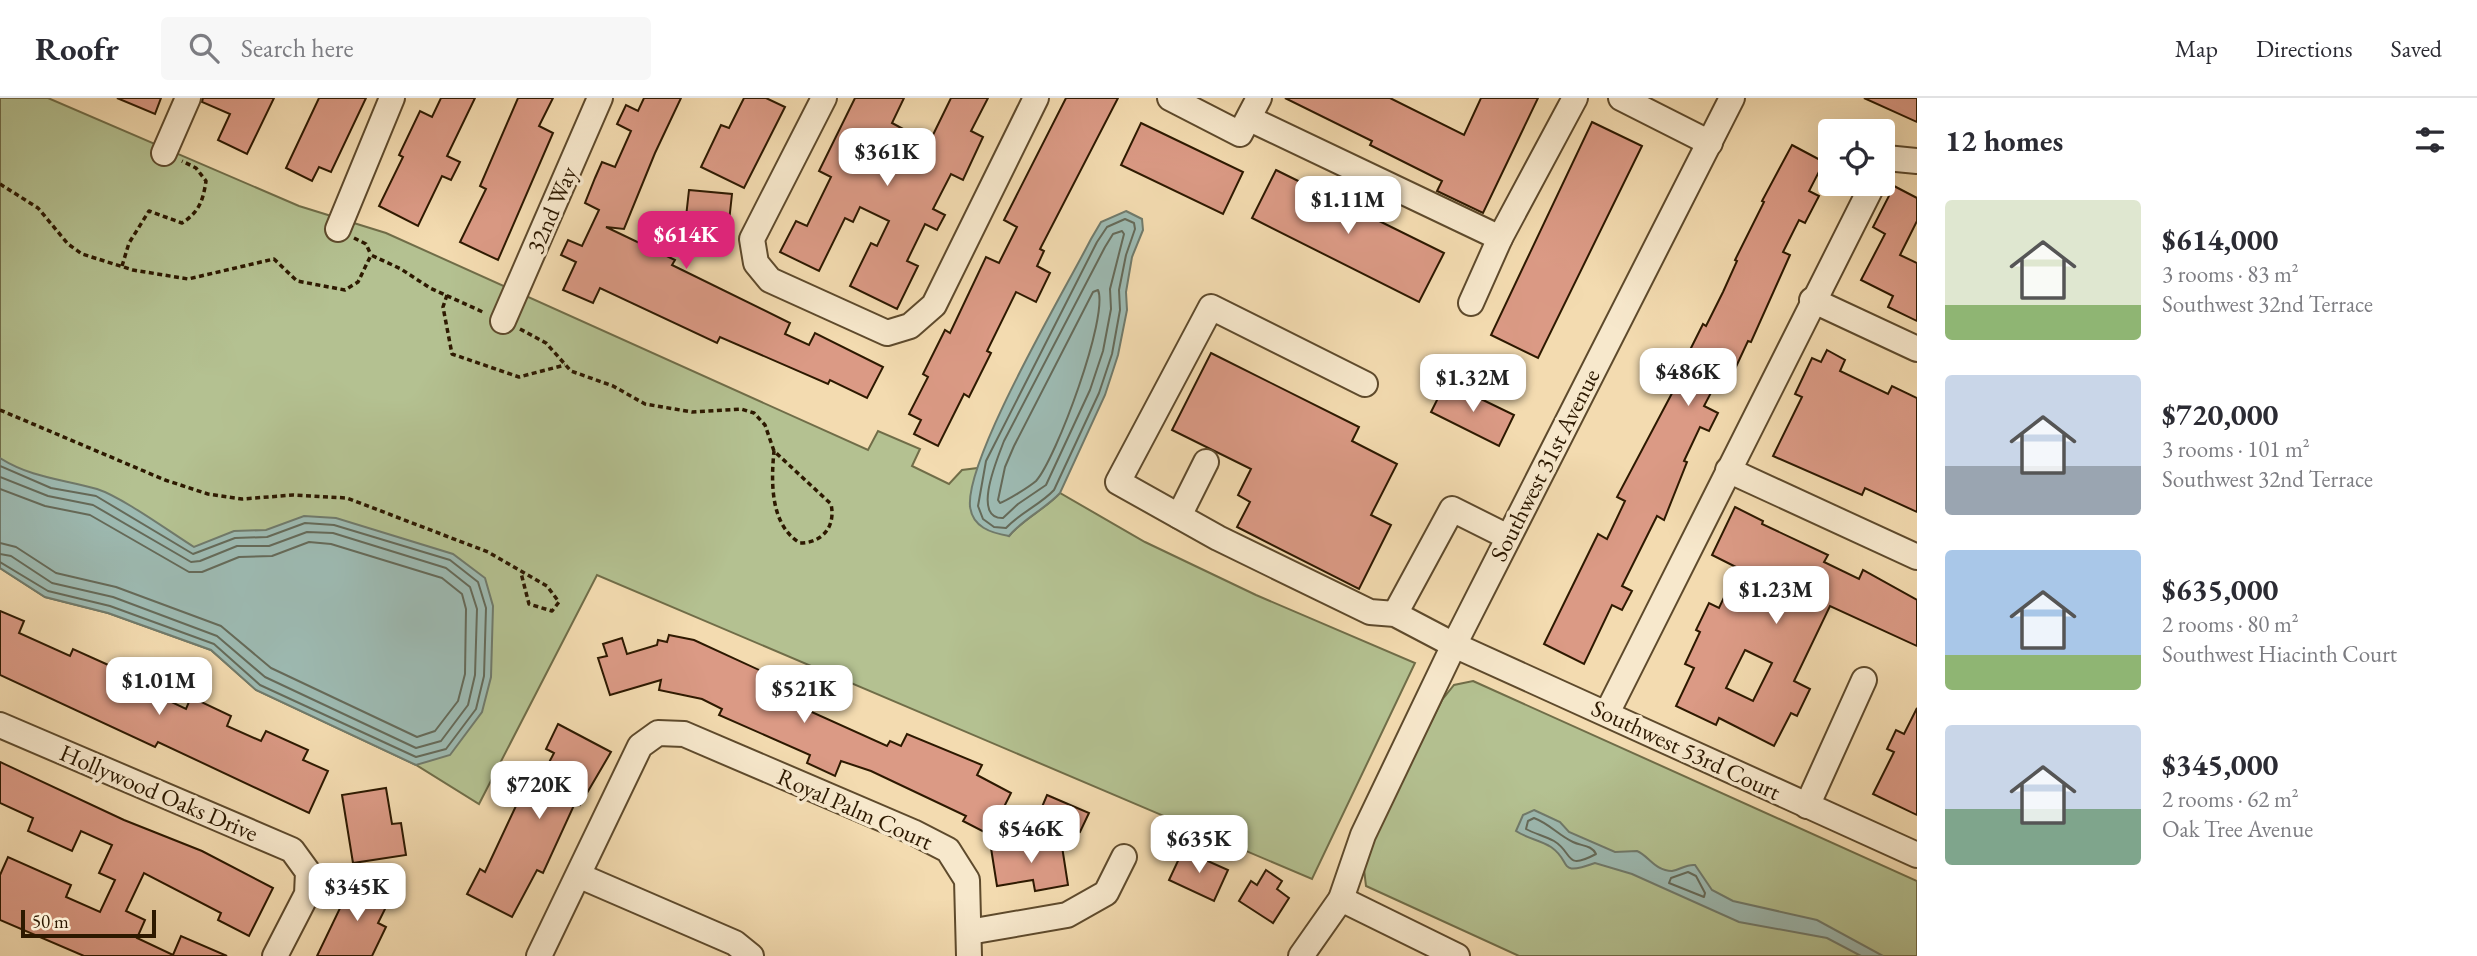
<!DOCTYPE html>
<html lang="en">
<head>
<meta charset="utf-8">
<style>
  :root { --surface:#fff; --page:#f7f7f7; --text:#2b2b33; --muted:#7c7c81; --line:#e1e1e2; --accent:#db2777 }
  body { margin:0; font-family:"EB Garamond",serif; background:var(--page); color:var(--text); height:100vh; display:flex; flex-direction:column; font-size:26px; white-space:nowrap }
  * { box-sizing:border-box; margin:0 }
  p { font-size:23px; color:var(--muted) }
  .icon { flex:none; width:38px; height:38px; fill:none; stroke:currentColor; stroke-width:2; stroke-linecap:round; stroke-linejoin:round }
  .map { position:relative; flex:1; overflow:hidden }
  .details { display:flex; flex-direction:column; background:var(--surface); width:560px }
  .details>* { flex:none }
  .controls { position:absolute; left:1818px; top:21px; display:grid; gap:14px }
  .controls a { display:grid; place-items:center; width:77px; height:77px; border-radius:7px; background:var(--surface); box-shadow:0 7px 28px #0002; font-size:35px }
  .scale { position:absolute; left:21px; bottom:18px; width:135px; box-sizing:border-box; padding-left:7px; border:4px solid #2d1900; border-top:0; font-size:19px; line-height:24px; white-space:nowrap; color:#2d1900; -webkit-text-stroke:5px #f7e8cc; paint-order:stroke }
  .price { position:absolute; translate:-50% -60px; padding:0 16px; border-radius:14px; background:#fff; color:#222; font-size:23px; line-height:46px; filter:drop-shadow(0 2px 4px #0008) }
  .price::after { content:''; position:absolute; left:50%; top:42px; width:21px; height:16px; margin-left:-10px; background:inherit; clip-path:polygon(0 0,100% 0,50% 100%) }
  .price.selected { background:var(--accent); color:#fff }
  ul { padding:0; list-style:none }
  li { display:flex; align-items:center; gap:21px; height:175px; padding:0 28px }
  li span { display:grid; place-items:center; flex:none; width:196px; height:140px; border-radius:7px; color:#555 }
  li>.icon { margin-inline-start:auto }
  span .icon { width:84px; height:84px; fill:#fffc; stroke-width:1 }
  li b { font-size:30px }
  h2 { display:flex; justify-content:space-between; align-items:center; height:84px; padding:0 28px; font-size:30px }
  header { display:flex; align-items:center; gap:42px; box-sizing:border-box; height:98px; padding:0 35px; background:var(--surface); border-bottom:2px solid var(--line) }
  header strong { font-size:33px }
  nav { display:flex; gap:38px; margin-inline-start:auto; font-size:24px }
  .search { width:490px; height:63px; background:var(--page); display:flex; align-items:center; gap:18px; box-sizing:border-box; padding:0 24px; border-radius:7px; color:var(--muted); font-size:26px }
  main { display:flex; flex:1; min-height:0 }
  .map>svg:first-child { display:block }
</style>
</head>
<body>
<header>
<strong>Roofr</strong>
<div class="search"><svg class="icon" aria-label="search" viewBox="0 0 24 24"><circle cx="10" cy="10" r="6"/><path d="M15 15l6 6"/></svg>Search here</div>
<nav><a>Map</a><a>Directions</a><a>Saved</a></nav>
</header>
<main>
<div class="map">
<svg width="1917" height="858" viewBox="0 0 1917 858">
  <rect width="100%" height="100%" fill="#f3dbb0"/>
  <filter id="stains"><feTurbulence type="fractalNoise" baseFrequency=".00286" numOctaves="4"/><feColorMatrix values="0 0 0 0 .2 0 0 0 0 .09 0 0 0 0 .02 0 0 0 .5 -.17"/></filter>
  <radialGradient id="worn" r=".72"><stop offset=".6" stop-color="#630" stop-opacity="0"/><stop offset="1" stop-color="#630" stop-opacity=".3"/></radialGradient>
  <g fill="#b4c191" stroke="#706d48" stroke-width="2">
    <path d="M 0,0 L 48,0 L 299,108 L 386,135 L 868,352 L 878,333 L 920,351 L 912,368 L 949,386 L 962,372 L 978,370 L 970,408 L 1009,438 C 1024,420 1044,412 1060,395 L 1145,444 L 1256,497 L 1415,565 L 1312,781 L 597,477 L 479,706 L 416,667 L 256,592 L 211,552 L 108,515 L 45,499 L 0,470 Z"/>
    <path d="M 1473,583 L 1917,783 L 1917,858 L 1519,858 L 1366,788 L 1364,771 L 1369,750 L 1442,602 L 1454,587 Z"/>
  </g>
  <g fill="#9dbab2" stroke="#707a6b" stroke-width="2">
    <path d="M 1126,113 L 1142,121 L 1143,132 L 1132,159 L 1126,194 L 1127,212 L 1118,257 L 1105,297 L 1060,395 C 1044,412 1024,420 1009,438 C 991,435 972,429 970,408 C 966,359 1065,192 1091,141 L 1101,124 Z"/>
    <path d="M 0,360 C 32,380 62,381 97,391 C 122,399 170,434 194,449 L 234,433 L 266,432 L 304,418 L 336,420 L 453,456 L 485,480 L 493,508 L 491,579 L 482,614 L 450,657 L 416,667 L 256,592 L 211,552 L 108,515 L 45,499 L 0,470 Z"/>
    <path d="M 1534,712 L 1560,724 L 1569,734 L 1615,754 L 1637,753 C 1649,758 1655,773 1672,773 C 1680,772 1686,766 1695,767 L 1712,792 L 1733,803 L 1817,822 L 1883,858 L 1861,858 L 1827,840 L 1739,824 L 1632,776 L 1595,765 C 1556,779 1573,764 1551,749 C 1540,742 1526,740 1516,733 L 1523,717 Z"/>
  </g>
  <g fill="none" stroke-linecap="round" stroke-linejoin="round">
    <g stroke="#656a59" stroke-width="2">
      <path d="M 1125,121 L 1134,125 L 1135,131 L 1126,157 L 1119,192 L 1120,212 L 1112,256 L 1099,295 L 1054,392 C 1040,407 1021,414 1006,430 L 994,429 L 983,421 L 978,408 L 986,363 L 1097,144 L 1107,129 Z"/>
      <path d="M 1122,133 L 1124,136 L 1110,191 L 1111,211 L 1103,253 L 1090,292 L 1046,387 L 1018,406 L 1003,420 C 971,421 998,359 1004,343 L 1105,149 L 1113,136 Z"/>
      <path d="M 1098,192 C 1109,218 1056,361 1036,383 C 1029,389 1008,402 1000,405 L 998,402 L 1005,369 L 1014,348 L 1093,194 Z"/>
      <path d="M 0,368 L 51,390 L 96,398 L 193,456 L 235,440 L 267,439 L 305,425 L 334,427 L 450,462 L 478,484 L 486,510 L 484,578 L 476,611 L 446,651 L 416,659 L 260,587 L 214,546 L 110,508 L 48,493 L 0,464"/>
      <path d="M 0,379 L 48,398 L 93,407 L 191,464 L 200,463 L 237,448 L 269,448 L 307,434 L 333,435 L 446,470 L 470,489 L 477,511 L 475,577 L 468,607 L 441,643 L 416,650 L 265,579 L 217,538 L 113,499 L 52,485 L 11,458 L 0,456"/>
      <path d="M 0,391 L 45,408 L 90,417 L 189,474 L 202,474 L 239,459 L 272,458 L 309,444 L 331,446 L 442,480 L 462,496 L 466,511 L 465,576 L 458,603 L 435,633 L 417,639 L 271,570 L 221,528 L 116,489 L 56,475 L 16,449 L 0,445"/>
      <path d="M 1534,720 C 1550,726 1558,737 1573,744 C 1581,748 1592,747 1596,756 C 1564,773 1574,755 1554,743 C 1545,738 1535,736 1526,731 L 1528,723 Z"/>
      <path d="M 1688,774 L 1696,778 L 1705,795 L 1704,799 L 1669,785 L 1671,780 Z"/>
    </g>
  </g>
  <g fill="#db9a85" stroke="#2d1900" stroke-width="2" fill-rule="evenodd">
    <path d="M 117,0 L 161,0 L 155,16 Z"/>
    <path d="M 203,0 L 274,0 L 247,56 L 218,42 L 230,16 L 202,4 Z"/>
    <path d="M 319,0 L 366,0 L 331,74 L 319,69 L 312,83 L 286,70 Z"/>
    <path d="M 441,0 L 475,0 L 447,58 L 460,64 L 451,82 L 442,78 L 418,128 L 379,108 L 403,59 L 399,57 L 420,13 L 432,19 Z"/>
    <path d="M 518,0 L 553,0 L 539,28 L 553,35 L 498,162 L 460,144 L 486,91 L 480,88 Z"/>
    <path d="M 644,0 L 681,0 L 655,55 L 624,131 L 606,129 L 675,162 L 672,167 L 790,225 L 785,236 L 809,247 L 815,235 L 883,269 L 867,300 L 830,282 L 828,286 L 720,239 L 717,245 L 600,190 L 593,205 L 563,192 L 576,164 L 561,157 L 568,142 L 582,148 L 599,112 L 585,105 L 595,80 L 602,64 L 615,69 L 631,33 L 617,26 L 626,7 L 638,13 Z"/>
    <path d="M 744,0 L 766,0 L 785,9 L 744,90 L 701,69 L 721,27 L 729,30 Z"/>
    <path d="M 855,0 L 904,0 L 892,25 L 929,45 L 951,0 L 988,0 L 971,33 L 983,39 L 963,82 L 951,76 L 933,111 L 945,117 L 937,132 L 925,126 L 907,163 L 918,168 L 897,211 L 850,188 L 871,145 L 877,148 L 889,123 L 860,109 L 853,124 L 845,120 L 819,173 L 780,154 L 796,123 L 807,128 L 831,79 L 819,73 Z"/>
    <path d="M 1066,0 L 1118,0 L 1040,151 L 1044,153 L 1037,168 L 1050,175 L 1036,204 L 1016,194 L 987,253 L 991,255 L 969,299 L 964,296 L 938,348 L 914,336 L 921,322 L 909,316 L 928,279 L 923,276 L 945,232 L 950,235 L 986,159 L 999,165 L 1017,129 L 1004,122 Z"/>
    <path d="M 1285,0 L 1390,0 L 1464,37 L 1481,0 L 1538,0 L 1483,115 L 1437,93 L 1442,83 L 1370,47 L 1372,43 Z"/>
    <path d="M 1864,0 L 1917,0 L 1917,24 Z"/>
    <path d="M 1592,24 L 1642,48 L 1538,260 L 1491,237 Z"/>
    <path d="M 1141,25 L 1243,74 L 1223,116 L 1121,67 Z"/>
    <path d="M 1792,47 L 1824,64 L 1809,93 L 1819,98 L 1805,125 L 1799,122 L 1783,154 L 1790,157 L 1751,244 L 1748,243 L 1734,273 L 1725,268 L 1704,308 L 1718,315 L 1709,333 L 1700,329 L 1684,363 L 1687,364 L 1664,422 L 1657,418 L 1622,488 L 1632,493 L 1622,512 L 1612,507 L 1584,566 L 1544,546 L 1598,436 L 1607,441 L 1625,403 L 1617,399 L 1679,282 L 1676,280 L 1703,226 L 1706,228 L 1723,194 L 1737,163 L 1735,162 L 1764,104 L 1762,103 Z"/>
    <path d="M 1276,72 L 1444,155 L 1419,204 L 1252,120 Z"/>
    <path d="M 1894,88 L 1917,100 L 1917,123 L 1900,157 L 1917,165 L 1917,223 L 1888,209 L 1893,198 L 1861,182 L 1885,136 L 1873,129 Z"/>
    <path d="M 689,92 L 732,96 L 727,142 L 684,137 Z"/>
    <path d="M 1827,252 L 1845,262 L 1840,273 L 1888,296 L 1892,288 L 1917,300 L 1917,414 L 1865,390 L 1862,397 L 1773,358 L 1802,299 L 1795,296 L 1812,260 L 1821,264 Z"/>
    <path d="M 1211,255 L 1359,329 L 1352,343 L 1397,366 L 1371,417 L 1391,427 L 1359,491 L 1237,429 L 1250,404 L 1238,397 L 1251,371 L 1172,332 Z"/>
    <path d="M 1446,284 L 1514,317 L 1499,348 L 1431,314 Z"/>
    <path d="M 1735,409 L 1763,423 L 1762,426 L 1828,457 L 1824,464 L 1859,481 L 1863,472 L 1917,502 L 1917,548 L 1830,508 L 1794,583 L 1810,591 L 1797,618 L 1791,615 L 1774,648 L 1719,620 L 1716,627 L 1676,608 L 1694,570 L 1685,566 L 1700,534 L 1696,532 L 1709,505 L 1719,510 L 1738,470 L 1712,457 ZM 1745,552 L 1772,565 L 1753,603 L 1726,590 Z"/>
    <path d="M 0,513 L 24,523 L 19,535 L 70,558 L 73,551 L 115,570 L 145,583 L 142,590 L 186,611 L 191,599 L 231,618 L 227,628 L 261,643 L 266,633 L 308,652 L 303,662 L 328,673 L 309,715 L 158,644 L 155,649 L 0,577 Z"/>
    <path d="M 669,537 L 694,542 L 770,577 L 766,584 L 788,593 L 785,602 L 887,648 L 890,643 L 901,648 L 907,636 L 982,667 L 977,677 L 1011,695 L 990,737 L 963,723 L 966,718 L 871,673 L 841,663 L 835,678 L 807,665 L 810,657 L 719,617 L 722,611 L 702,601 L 659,592 L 661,582 L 610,597 L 598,560 L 607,558 L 603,546 L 622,540 L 627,556 L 657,547 L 658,542 L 667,544 Z"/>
    <path d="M 1917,610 L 1917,717 L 1873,696 L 1894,654 L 1887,651 L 1896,632 L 1904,636 Z"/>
    <path d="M 558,626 L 611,654 L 580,707 L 575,705 L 543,775 L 537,772 L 512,819 L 467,796 L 480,771 L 485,774 L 523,693 L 532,697 L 554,655 L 546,651 Z"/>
    <path d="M 0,664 L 124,722 L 202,753 L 273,790 L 249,838 L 218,822 L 221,815 L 144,775 L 126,813 L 145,822 L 137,840 L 173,857 L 181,838 L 227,858 L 84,858 L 0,822 L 0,777 L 8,759 L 71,787 L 66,799 L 100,814 L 115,782 L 99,775 L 112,747 L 81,733 L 72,753 L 28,733 L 33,720 L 0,705 Z"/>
    <path d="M 386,690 L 392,726 L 401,725 L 406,757 L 353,765 L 342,697 Z"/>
    <path d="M 1047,697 L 1089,715 L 1080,734 L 1039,716 Z"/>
    <path d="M 1061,742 L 1068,787 L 1035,793 L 1033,782 L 997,788 L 991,750 Z"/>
    <path d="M 1183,752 L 1228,772 L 1214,803 L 1169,782 Z"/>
    <path d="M 1266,772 L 1282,783 L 1277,791 L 1289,800 L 1273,825 L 1239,803 L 1251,783 L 1257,787 Z"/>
    <path d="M 354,781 L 391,799 L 378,825 L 386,829 L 372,858 L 317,858 Z"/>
  </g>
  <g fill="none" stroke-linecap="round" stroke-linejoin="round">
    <g stroke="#5e4a2c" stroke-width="28">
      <g id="minor">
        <path d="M 824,0 L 752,141 L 756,165 L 770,182 L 887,235 L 910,228 L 934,207 L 1036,0"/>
        <path d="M 1170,0 L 1240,36 L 1259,0"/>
        <path d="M 1621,0 L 1710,45"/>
        <path d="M 1250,21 L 1500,140 L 1471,205"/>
        <path d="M 164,55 L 188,0"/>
        <path d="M 1883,66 L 1886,60 L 1917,63"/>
        <path d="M 338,131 L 392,0"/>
        <path d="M 1500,140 L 1575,0"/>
        <path d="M 1812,202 L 1917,251"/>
        <path d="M 503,223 L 600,0"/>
        <path d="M 1365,286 L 1211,209 L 1118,384 L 1218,440 L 1370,514 L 1395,516 L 1454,547 L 1917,757"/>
        <path d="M 1728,372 L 1917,459"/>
        <path d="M 1179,418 L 1206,364"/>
        <path d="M 1395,516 L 1452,411 L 1508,439"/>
        <path d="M 1607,615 L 1873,86"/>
        <path d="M 0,627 L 292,752 L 308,774 L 307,796 L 275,858"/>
        <path d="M 1807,708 L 1864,582"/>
        <path d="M 580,778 L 735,845 L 751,858"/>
        <path d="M 1341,801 L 1457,858"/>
        <path d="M 969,834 L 1067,817 L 1106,795 L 1124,759"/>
        <path d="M 539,858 L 640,648 L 658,635 L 684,636 L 913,734 L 948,752 L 967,782 L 969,858"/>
        <path d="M 1301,858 L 1341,801 L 1363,737 L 1454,547 L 1732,0"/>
      </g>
    </g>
    <g stroke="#2d1900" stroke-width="3.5" stroke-dasharray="5 3.5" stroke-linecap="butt">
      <path d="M 0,86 L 38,110 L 68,146 L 82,156 L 133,172 L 188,181 L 274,161 L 297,183 L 345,192 L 358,184 L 371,157 L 401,171 L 430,190 L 485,215"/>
      <path d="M 354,140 L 366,146 L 371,157"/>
      <path d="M 122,168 L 129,145 L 149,113 L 182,125 C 199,114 203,103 206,83 L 196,70 L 182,63"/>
      <path d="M 447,197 L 443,209 L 452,256 L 519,279 L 565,267"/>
      <path d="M 520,231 L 546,245 L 571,273 L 613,288 L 645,306 L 692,314 L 741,311 L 754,315 L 765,327 L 774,353 L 831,406 C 836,429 822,445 800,445 C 770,427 771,384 774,353"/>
      <path d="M 0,312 L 165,382 L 208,396 L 242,401 L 293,397 L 347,400 L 488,454 L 547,488 L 559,504 L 552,513 L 529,506 L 521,475"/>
    </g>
    <use href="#minor" stroke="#f7e8cc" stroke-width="24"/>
  </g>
  <g text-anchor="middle" stroke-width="7" stroke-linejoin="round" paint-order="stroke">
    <g font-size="24" fill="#2d1900" stroke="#f7e8cc">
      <text transform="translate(552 112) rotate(-67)" y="8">32nd Way</text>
      <text transform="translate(1545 367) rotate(-63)" y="8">Southwest 31st Avenue</text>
      <text transform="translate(1686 652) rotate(25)" y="8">Southwest 53rd Court</text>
      <text transform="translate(159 695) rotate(23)" y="8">Hollywood Oaks Drive</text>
      <text transform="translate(855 711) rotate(24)" y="8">Royal Palm Court</text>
    </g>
  </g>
  <rect width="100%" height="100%" filter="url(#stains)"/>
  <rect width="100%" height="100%" fill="url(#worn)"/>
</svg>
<div class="controls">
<a><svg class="icon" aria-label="locate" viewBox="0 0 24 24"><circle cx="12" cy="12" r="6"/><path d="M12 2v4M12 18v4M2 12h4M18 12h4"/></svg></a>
</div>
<div class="scale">50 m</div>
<b class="price" style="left:887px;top:90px">$361K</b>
<b class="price" style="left:1348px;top:138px">$1.11M</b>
<b class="price selected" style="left:686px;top:173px">$614K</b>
<b class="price" style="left:1688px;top:310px">$486K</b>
<b class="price" style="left:1473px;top:316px">$1.32M</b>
<b class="price" style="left:1776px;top:528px">$1.23M</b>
<b class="price" style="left:159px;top:619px">$1.01M</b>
<b class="price" style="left:804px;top:627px">$521K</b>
<b class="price" style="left:539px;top:723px">$720K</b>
<b class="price" style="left:1031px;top:767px">$546K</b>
<b class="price" style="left:1199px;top:777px">$635K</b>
<b class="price" style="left:357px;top:825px">$345K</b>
</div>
<section class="details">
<h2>12 homes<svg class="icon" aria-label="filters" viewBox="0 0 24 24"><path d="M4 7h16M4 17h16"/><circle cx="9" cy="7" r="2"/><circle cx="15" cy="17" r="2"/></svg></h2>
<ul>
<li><span style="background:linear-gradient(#dfe7d0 75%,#8fb573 0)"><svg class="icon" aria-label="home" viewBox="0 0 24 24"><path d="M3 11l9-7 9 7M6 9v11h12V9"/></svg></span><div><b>$614,000</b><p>3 rooms · 83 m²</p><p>Southwest 32nd Terrace</p></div></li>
<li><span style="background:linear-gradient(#c9d6e8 65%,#9aa5b1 0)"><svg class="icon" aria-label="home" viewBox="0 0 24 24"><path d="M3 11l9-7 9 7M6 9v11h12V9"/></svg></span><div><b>$720,000</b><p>3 rooms · 101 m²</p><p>Southwest 32nd Terrace</p></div></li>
<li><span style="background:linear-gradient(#a9c7e8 75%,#8fb573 0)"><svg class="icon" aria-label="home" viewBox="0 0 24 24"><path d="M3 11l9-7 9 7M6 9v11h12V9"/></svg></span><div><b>$635,000</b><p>2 rooms · 80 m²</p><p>Southwest Hiacinth Court</p></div></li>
<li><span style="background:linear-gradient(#c9d6e8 60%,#7fa58c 0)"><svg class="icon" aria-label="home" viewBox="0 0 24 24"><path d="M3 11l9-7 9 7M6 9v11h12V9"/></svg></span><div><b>$345,000</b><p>2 rooms · 62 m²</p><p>Oak Tree Avenue</p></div></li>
</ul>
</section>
</main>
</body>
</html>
